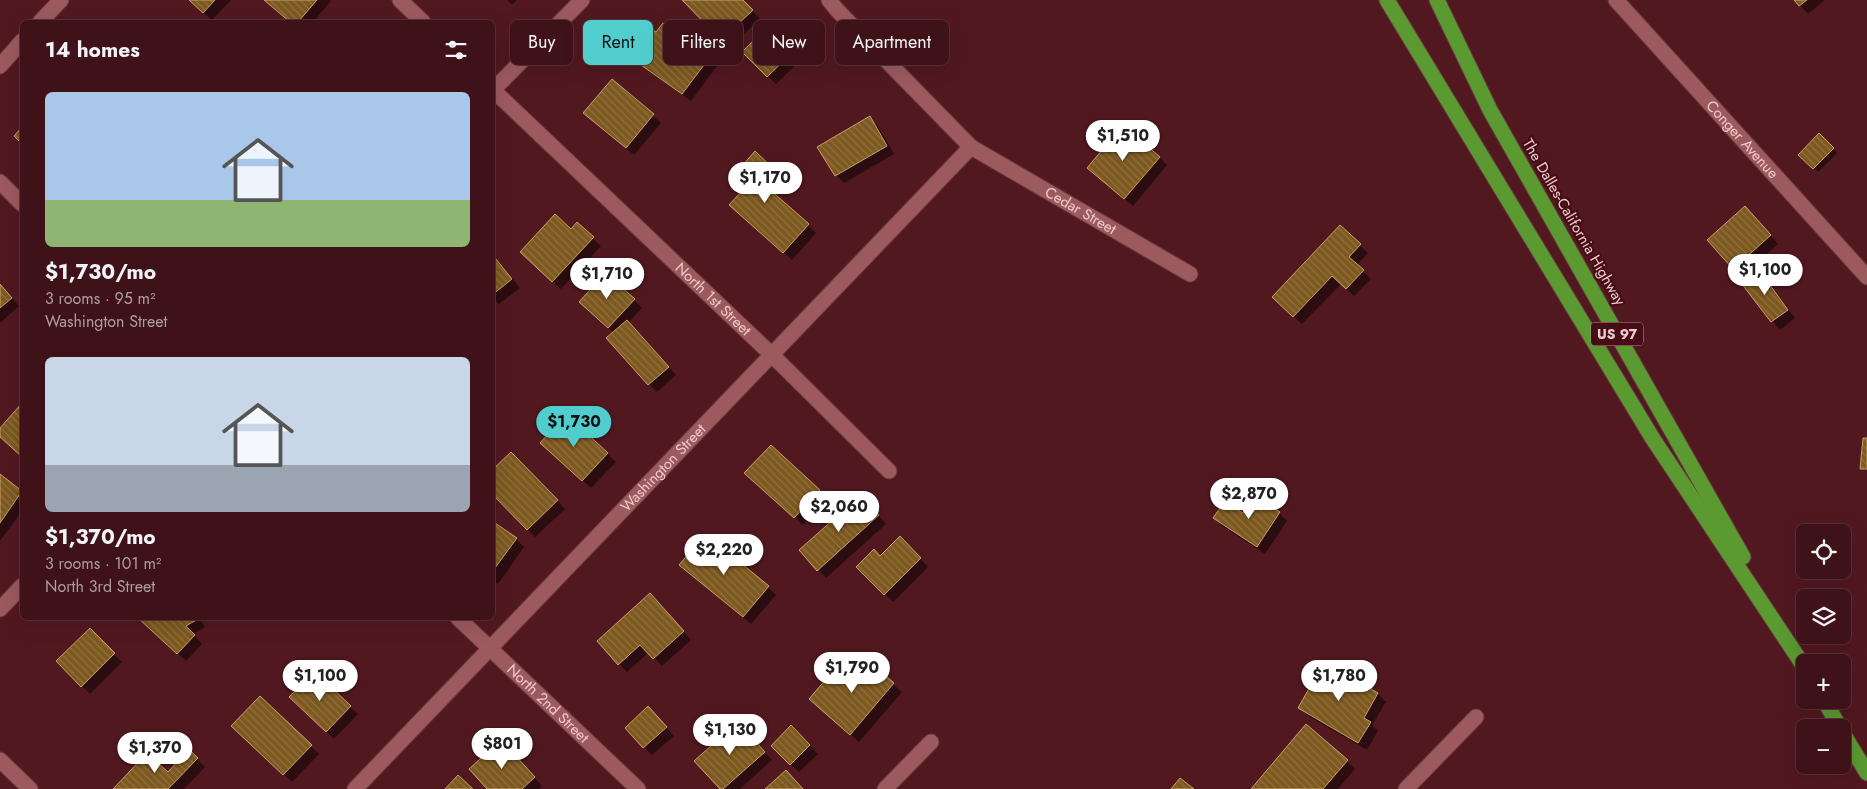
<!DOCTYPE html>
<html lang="en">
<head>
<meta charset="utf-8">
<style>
  :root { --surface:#3e1218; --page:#492025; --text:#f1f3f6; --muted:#ad9ea2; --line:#573237; --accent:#52cdcd }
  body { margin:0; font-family:Jost,sans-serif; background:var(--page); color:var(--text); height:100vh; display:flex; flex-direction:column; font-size:19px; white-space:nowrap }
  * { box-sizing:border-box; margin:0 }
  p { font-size:16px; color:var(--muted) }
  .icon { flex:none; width:28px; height:28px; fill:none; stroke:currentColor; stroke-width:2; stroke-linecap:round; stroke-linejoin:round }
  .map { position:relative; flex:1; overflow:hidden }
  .panel { position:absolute; left:20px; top:20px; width:475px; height:600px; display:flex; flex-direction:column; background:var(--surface); border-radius:8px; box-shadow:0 5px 20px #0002,0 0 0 1px var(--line) }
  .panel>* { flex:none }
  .top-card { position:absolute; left:510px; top:20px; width:475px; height:45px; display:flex; gap:10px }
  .fabs { position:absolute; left:1796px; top:524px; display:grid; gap:10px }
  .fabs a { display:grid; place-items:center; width:55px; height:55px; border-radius:8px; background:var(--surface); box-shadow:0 5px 20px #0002,0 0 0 1px var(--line); font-size:25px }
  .price { position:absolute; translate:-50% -42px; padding:0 11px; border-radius:18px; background:#fff; color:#222; font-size:16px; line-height:32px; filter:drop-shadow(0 1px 2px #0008) }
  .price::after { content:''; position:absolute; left:50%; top:30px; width:15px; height:11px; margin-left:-8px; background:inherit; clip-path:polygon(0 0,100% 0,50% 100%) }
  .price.selected { background:var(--accent); color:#111 }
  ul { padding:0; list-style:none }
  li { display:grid; align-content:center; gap:10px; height:265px; padding:0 25px }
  li span { display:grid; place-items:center; height:155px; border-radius:8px; color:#555 }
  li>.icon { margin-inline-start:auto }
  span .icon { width:90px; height:90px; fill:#fffc; stroke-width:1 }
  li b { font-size:21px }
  h2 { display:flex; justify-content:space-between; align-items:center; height:60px; padding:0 25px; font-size:21px }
  .tag { padding:0 18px; border-radius:8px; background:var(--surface); box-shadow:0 5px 20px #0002,0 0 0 1px var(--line); font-size:18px; line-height:45px }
  .tag.selected { background:var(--accent); color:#111 }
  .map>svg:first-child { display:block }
</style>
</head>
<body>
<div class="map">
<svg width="1867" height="789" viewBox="0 0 1867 789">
  <defs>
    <pattern id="building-back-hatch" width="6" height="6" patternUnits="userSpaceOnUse" patternTransform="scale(1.25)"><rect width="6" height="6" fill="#7d5920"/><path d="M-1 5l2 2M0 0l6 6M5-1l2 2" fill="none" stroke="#90703f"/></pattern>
  </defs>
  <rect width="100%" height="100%" fill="#521820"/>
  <g fill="#0007">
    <path d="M 190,0 L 231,0 L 212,20 Z"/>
    <path d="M 264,0 L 330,0 L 331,1 L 313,22 L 291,22 Z"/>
    <path d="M 507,0 L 517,0 L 512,5 Z"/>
    <path d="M 684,0 L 742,0 L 760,19 L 730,47 Z"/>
    <path d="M 1795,0 L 1825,0 L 1808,14 Z"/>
    <path d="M 773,23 L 806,55 L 776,84 L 744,52 Z"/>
    <path d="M 657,34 L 709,57 L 717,66 L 691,101 L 631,59 L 623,51 Z"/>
    <path d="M 612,80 L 661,123 L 634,155 L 593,121 Z"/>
    <path d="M 870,118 L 878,126 L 894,154 L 844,183 L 836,175 Z"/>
    <path d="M 1819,134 L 1837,153 L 1818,172 L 1800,155 Z"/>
    <path d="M 1159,157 L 1167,165 L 1133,206 L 1097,176 Z"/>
    <path d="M 779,175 L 787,183 L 776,196 L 816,233 L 792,260 L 739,212 Z"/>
    <path d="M 1753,216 L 1778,244 L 1742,276 L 1734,268 Z"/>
    <path d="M 577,224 L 601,246 L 561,289 L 529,260 L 571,231 Z"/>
    <path d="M 1340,227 L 1368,253 L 1357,265 L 1371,279 L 1354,296 L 1341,284 L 1302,324 L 1273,297 Z"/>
    <path d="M 492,253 L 520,288 L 499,304 L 492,298 Z"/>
    <path d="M 1758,272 L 1795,318 L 1780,330 L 1743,284 Z"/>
    <path d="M 0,285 L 19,306 L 0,323 Z"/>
    <path d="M 634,300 L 642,308 L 628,323 L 676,375 L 657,392 L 649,384 L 614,333 L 589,310 Z"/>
    <path d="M 22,405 L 22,456 L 0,436 L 0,430 Z"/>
    <path d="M 567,416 L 616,462 L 591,488 L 550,450 Z"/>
    <path d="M 771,446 L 827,499 L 803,525 L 754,481 Z"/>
    <path d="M 511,453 L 565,509 L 535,537 L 492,493 Z"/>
    <path d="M 0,476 L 22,492 L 22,511 L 0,541 Z"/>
    <path d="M 869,505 L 886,524 L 826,578 L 801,551 Z"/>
    <path d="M 1279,513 L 1287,521 L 1265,554 L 1222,526 L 1214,518 Z"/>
    <path d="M 492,523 L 516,539 L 524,547 L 498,584 L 492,580 Z"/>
    <path d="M 900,538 L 928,567 L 893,602 L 858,567 L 880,557 Z"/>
    <path d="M 689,573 L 768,587 L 776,595 L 751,624 Z"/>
    <path d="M 658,603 L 691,640 L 662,666 L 649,652 L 627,672 L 619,664 Z"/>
    <path d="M 139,618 L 207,618 L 201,621 L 205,627 L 193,634 L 202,644 L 186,661 Z"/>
    <path d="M 90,630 L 122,662 L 90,694 L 58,661 Z"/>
    <path d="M 864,659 L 902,692 L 859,742 L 810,699 L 849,676 Z"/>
    <path d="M 1325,664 L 1378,694 L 1386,702 L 1372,725 L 1378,731 L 1367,750 L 1308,716 L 1300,708 Z"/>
    <path d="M 314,672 L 358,714 L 334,739 L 291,697 Z"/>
    <path d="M 260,698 L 319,754 L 292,782 L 233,726 Z"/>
    <path d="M 656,716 L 674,736 L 652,755 L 644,747 Z"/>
    <path d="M 791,727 L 818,754 L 799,772 L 772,746 Z"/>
    <path d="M 746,731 L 772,760 L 740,789 L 722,789 Z"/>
    <path d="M 509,749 L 542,786 L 539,789 L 489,789 Z"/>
    <path d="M 189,751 L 205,767 L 184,789 L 115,789 L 168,773 Z"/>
    <path d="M 1347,761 L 1355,769 L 1338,789 L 1252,789 Z"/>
  </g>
  <g fill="url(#building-back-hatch)" stroke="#c7a068">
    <path d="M 189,0 L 215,0 L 203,13 Z"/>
    <path d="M 264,0 L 317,0 L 298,22 L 290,22 Z"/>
    <path d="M 682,0 L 743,0 L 753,10 L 721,40 Z"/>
    <path d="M 1794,0 L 1807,0 L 1799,6 Z"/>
    <path d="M 773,21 L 799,46 L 767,77 L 742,52 Z"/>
    <path d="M 642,22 L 656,32 L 663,23 L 710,57 L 682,94 L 621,51 Z"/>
    <path d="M 612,79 L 654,114 L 626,148 L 583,113 Z"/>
    <path d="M 870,116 L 887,146 L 835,176 L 817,147 Z"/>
    <path d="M 1123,125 L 1160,157 L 1124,199 L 1087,168 Z"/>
    <path d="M 22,127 L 22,144 L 14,136 Z"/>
    <path d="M 1819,133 L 1834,148 L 1813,169 L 1798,155 Z"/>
    <path d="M 755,151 L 780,175 L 768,188 L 809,224 L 783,253 L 729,205 L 741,192 L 729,181 Z"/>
    <path d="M 1745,206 L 1771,235 L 1733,269 L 1707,240 Z"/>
    <path d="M 555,214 L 571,229 L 577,222 L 594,237 L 552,282 L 520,252 Z"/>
    <path d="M 1340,225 L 1361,244 L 1349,257 L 1364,270 L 1346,289 L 1332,276 L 1293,317 L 1272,297 Z"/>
    <path d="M 492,254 L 512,279 L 492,295 Z"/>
    <path d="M 1759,270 L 1788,310 L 1771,322 L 1741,283 Z"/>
    <path d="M 605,273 L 635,299 L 608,328 L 579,302 Z"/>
    <path d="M 0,284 L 12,298 L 0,308 Z"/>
    <path d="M 627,320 L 669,367 L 648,385 L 606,338 Z"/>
    <path d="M 22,403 L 22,457 L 0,437 L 0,428 Z"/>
    <path d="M 566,414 L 608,453 L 582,481 L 540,443 Z"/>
    <path d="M 1863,438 L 1867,438 L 1867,469 L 1860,469 Z"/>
    <path d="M 771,445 L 820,490 L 794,518 L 744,473 Z"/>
    <path d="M 511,452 L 558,500 L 527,530 L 492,494 L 492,470 Z"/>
    <path d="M 0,474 L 22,491 L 0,523 Z"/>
    <path d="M 861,495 L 879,515 L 817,571 L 799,550 Z"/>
    <path d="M 1255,495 L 1280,512 L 1257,547 L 1213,518 L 1225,501 L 1243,513 Z"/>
    <path d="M 492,521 L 517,538 L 492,572 Z"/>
    <path d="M 705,534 L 769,586 L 743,617 L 679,565 Z"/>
    <path d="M 900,536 L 921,558 L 884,595 L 856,567 L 874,549 L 880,556 Z"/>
    <path d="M 650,593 L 684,631 L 653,659 L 640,645 L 618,665 L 597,641 Z"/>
    <path d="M 138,618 L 197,618 L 198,619 L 186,626 L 195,635 L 177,654 Z"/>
    <path d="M 90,628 L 115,653 L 81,687 L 56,661 Z"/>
    <path d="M 864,657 L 894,683 L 850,735 L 809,699 L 838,665 L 849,674 Z"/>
    <path d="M 1324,662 L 1378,693 L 1364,718 L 1371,722 L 1358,743 L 1298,708 Z"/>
    <path d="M 314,671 L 351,706 L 326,732 L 289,697 Z"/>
    <path d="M 260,696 L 312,745 L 283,775 L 231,726 Z"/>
    <path d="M 648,706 L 667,727 L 643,748 L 625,728 Z"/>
    <path d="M 738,722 L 765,752 L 723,789 L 720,789 L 694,761 Z"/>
    <path d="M 1306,724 L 1348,760 L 1323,789 L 1251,789 Z"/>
    <path d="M 791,725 L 810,745 L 790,765 L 771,746 Z"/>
    <path d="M 501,740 L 535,777 L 522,789 L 487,789 L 469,769 Z"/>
    <path d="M 189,749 L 198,758 L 168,789 L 113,789 L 147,753 L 168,772 Z"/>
    <path d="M 786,770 L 803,789 L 765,789 Z"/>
    <path d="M 458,775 L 473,789 L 445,789 Z"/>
    <path d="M 1180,778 L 1194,789 L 1171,789 Z"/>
  </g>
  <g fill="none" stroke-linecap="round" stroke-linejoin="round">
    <g stroke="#69383f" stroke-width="17">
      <g id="minor">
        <path d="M 400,0 L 423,22"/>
        <path id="s1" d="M 829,0 L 837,10 L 971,147 L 1190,274"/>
        <path id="s2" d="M 1616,0 L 1867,277"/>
        <path d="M 40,22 L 61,0"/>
        <path d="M 0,66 L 22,41"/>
        <path id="s3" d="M 492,89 L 772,355 L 889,471"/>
        <path d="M 492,91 L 582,0"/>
        <path d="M 0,182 L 22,204"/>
        <path d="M 0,609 L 22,586"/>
        <path id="s4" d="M 458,618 L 638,789"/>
        <path d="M 0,760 L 30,789"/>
        <path id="s5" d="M 355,789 L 971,147"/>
        <path d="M 885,789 L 931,742"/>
        <path d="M 1406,789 L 1476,717"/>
      </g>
    </g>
    <g stroke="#69383f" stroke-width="17">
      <g id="highway">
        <path d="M 1387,0 L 1653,439 L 1803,665"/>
        <path d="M 1437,0 L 1490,110 L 1743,557"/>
        <path d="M 1824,700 L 1840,728"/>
        <path d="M 1842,732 L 1867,773"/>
      </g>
    </g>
    <use href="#minor" stroke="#9c5a5f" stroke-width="15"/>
    <use href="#highway" stroke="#5a9a31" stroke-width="15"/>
  </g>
  <g text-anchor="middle" stroke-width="4.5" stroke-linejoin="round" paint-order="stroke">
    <rect fill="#460d17" stroke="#bc9194" stroke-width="1" x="1591" y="322.5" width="52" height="23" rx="4"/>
    <g font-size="14" font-weight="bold" fill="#efc9ca">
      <text x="1617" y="339">US 97</text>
    </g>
    <g font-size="15" fill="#efc9ca" stroke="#460d17">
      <text dy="5" stroke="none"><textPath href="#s2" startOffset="188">Conger Avenue</textPath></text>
      <text dy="5" stroke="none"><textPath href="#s1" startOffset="331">Cedar Street</textPath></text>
      <text transform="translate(1574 222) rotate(60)" y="5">The Dalles-California Highway</text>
      <text dy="5" stroke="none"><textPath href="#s3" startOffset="305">North 1st Street</textPath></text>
      <text dy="5" stroke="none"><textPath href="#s5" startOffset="445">Washington Street</textPath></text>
      <text dy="5" stroke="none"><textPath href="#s4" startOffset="124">North 2nd Street</textPath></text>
    </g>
  </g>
</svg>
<div class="fabs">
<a><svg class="icon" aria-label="locate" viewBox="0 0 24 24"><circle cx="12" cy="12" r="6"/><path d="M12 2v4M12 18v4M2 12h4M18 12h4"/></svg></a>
<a><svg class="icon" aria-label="layers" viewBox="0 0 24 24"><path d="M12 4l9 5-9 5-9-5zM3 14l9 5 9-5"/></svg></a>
<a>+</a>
<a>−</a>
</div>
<b class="price" style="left:1123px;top:162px">$1,510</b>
<b class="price" style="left:765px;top:204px">$1,170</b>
<b class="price" style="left:1765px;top:296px">$1,100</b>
<b class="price" style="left:607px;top:300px">$1,710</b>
<b class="price selected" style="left:574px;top:448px">$1,730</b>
<b class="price" style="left:1249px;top:520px">$2,870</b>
<b class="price" style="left:839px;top:533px">$2,060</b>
<b class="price" style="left:724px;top:576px">$2,220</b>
<b class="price" style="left:852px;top:694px">$1,790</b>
<b class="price" style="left:320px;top:702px">$1,100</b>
<b class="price" style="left:1339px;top:702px">$1,780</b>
<b class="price" style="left:730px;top:756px">$1,130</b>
<b class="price" style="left:502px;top:770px">$801</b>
<b class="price" style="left:155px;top:774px">$1,370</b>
<div class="top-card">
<a class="tag">Buy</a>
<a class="tag selected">Rent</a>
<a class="tag">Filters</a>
<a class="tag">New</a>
<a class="tag">Apartment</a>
</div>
<section class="panel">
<h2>14 homes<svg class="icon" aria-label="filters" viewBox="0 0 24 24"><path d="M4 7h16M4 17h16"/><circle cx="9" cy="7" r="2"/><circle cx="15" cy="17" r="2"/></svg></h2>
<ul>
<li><span style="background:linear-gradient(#a9c7e8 70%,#8fb573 0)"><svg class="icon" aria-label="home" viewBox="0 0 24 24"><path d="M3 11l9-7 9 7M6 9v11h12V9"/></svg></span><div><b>$1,730/mo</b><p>3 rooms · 95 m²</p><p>Washington Street</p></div></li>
<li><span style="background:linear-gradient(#c9d6e8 70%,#9aa5b1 0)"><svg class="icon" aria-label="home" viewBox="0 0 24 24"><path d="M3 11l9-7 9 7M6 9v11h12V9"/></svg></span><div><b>$1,370/mo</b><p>3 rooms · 101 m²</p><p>North 3rd Street</p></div></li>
</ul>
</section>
</div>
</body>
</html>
